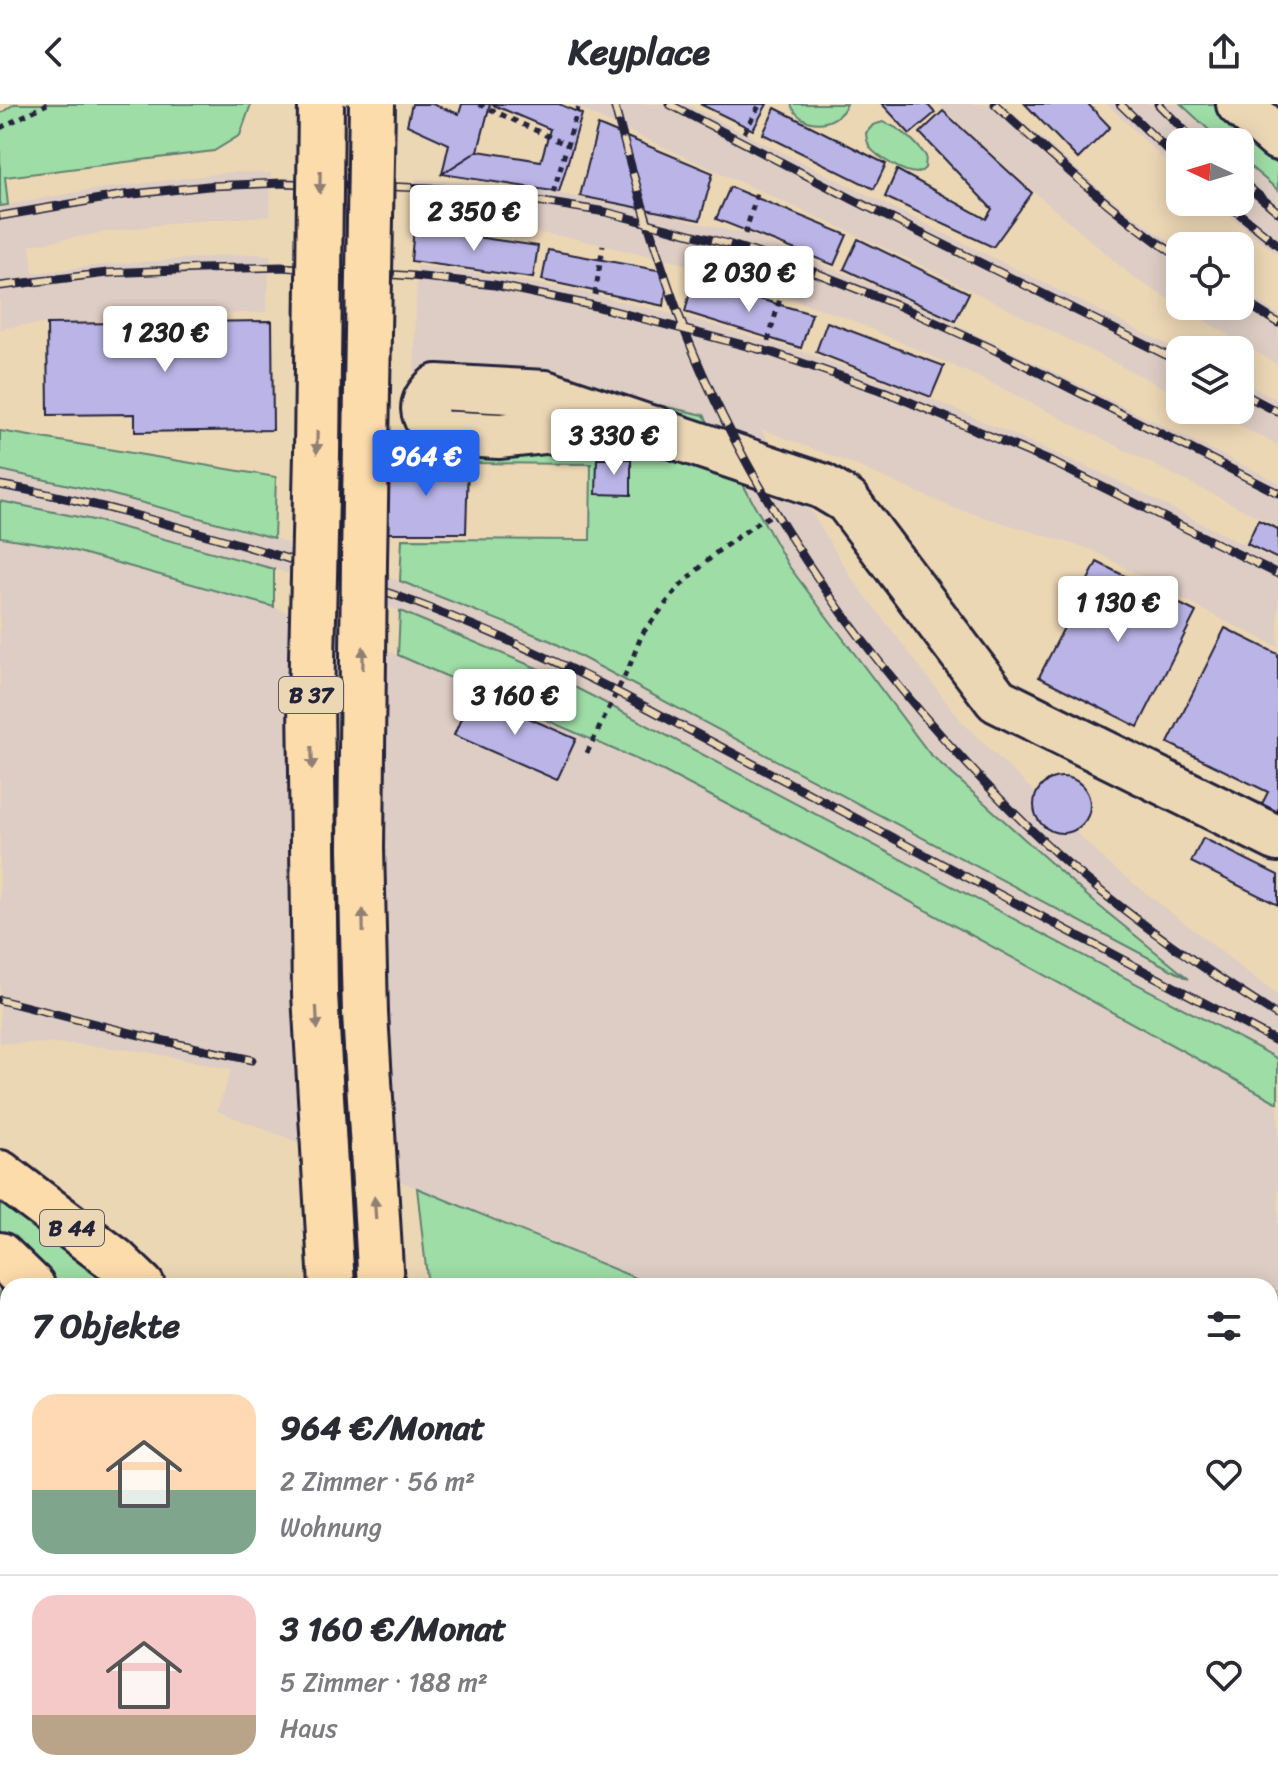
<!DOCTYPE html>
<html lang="de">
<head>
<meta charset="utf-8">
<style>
  :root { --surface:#fff; --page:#f7f7f7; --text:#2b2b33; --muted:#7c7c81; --line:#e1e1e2; --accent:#2563eb }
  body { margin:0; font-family:Sriracha,sans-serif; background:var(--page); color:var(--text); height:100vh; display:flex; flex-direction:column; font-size:30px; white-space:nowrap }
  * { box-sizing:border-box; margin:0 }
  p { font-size:26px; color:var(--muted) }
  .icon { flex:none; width:44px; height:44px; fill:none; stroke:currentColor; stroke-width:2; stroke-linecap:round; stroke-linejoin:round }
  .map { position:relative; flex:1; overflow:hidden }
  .drawer { position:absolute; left:0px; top:1174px; width:1278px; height:512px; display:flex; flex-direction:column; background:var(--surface); border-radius:24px 24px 0 0; box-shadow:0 4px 20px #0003 }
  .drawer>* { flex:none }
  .needle { width:52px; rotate:274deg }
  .fabs { position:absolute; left:1166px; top:24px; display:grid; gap:16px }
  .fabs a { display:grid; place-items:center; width:88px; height:88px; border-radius:16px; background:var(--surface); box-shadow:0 4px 20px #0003; font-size:40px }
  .price { position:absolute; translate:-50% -68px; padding:0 18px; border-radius:8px; background:#fff; color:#222; font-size:26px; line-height:52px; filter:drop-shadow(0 2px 4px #0008) }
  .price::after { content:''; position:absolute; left:50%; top:48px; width:24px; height:18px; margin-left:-12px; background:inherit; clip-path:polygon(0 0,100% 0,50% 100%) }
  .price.on { background:var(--accent); color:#fff }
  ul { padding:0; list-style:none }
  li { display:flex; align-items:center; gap:24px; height:200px; padding:0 32px }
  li+li { border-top:2px solid var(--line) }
  li span { display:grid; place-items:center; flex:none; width:224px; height:160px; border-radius:24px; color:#555 }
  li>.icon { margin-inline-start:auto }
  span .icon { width:96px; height:96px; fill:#fffc; stroke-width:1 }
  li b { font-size:34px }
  h2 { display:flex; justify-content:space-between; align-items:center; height:96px; padding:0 32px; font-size:34px }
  header { display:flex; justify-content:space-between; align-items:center; height:104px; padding:0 32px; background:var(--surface); font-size:36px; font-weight:800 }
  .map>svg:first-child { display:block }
</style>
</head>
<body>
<header><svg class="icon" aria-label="back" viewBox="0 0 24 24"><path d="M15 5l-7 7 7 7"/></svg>Keyplace<svg class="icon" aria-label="share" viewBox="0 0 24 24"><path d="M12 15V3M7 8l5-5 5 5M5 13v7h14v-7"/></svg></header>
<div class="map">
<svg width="1278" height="1686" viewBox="0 0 1278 1686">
  <rect width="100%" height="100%" fill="#ecd7b5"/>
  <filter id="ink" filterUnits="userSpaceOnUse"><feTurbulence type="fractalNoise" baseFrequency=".0125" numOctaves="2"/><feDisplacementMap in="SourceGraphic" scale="16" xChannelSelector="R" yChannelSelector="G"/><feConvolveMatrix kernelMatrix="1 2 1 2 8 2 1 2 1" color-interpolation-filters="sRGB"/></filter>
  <g filter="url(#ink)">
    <g fill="#ddcdc4">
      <path d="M 569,0 L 686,0 L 1180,247 L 1180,292 L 911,156 Z"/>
      <path d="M 938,0 L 1003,0 L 1099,85 L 1180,146 L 1180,202 L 1134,174 L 1034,88 Z"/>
      <path d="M 1107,0 L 1181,0 L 1222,38 L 1180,38 L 1180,71 Z"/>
      <path d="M 1240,54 L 1278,86 L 1278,151 L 1212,98 L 1240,98 Z"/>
      <path d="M 231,68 L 271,69 L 270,112 L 183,118 L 107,128 L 30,141 L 33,169 L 100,161 L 249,150 L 271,151 L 266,208 L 25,221 L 0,225 L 0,102 L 83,87 Z"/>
      <path d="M 416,75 L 535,85 L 662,110 L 753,132 L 894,190 L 1278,378 L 1278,423 L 987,277 L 842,212 L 688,161 L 572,134 L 466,118 L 417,115 Z"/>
      <path d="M 417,162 L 464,167 L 584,188 L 704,218 L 813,251 L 941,299 L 1108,372 L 1278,458 L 1278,543 L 1207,508 L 1092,446 L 951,403 L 855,361 L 761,325 L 851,473 L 963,619 L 1109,760 L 1278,892 L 1278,955 L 539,565 L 400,507 L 274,465 L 98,417 L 0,397 L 0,366 L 106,389 L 274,434 L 400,477 L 551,537 L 1184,872 L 1093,797 L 929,649 L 788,461 L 704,311 L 547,278 L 414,273 Z"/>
      <path d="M 1240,187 L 1278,210 L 1278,261 L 1180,202 L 1240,202 Z"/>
      <path d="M 1240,277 L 1278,296 L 1278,341 L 1208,306 L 1240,306 Z"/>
      <path d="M 0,433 L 57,442 L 274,503 L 398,551 L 663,667 L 834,756 L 1278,999 L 1278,1347 L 1270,1346 L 1270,1182 L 655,1182 L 417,1084 L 217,1007 L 231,966 L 147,948 L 73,940 L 0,939 Z"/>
      <path d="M 0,1315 L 8,1320 L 8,1678 L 227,1678 L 228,1686 L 0,1686 Z"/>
      <path d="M 1270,1452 L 1278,1454 L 1278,1686 L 606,1686 L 605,1678 L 1270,1678 Z"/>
    </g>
    <g fill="#9edda6" stroke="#608070" stroke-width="2">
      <path d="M 14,0 L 251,0 L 240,31 L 214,47 L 5,73 L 8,101 L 0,102 L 0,10 Z"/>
      <path d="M 791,0 L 847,0 C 836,24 801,26 791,0 Z"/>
      <path d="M 1181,0 L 1261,0 L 1278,15 L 1278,86 L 1240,54 L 1240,38 L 1222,38 Z"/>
      <path d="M 883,18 C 902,25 914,36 926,52 L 925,64 C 924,65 922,67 920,68 C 909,73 875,52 869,42 C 868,40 866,32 866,29 L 873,21 Z"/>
      <path d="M 596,288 L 704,311 L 788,461 L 929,649 L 1093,797 L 1189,875 L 551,537 L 400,477 L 402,435 L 590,436 L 591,360 L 469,359 L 469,343 Z"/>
      <path d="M 0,327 L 276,373 L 274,434 L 106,389 L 0,366 Z"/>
      <path d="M 0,397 L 98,417 L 274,465 L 274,503 L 57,442 L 0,433 Z"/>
      <path d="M 400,507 L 539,565 L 592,592 L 1262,946 L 1278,955 L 1278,999 L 834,756 L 663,667 L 398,551 Z"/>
      <path d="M 417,1084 L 655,1182 L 428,1182 Z"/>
      <path d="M 0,1096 L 39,1124 L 109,1182 L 60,1182 L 0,1127 Z"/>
      <path d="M 0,1185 L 8,1193 L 8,1279 L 0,1274 Z"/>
      <path d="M 1270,1346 L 1278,1347 L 1278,1454 L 1270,1452 Z"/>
      <path d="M 8,1410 L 8,1483 L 0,1485 L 0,1411 Z"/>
      <path d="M 565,1678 L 605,1678 L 606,1686 L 570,1686 Z"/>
    </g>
    <g fill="#bbb5e7" stroke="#22223b" stroke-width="2">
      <path d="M 412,0 L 432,0 L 459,10 L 462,0 L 490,0 L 478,47 L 442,70 L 449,40 L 407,21 Z"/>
      <path d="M 491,0 L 559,0 L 582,10 L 559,88 L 442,70 L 478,47 L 541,57 L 550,25 Z"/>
      <path d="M 700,0 L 767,0 L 753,26 Z"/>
      <path d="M 882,0 L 927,0 L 935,9 L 910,30 Z"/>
      <path d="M 1025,0 L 1088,0 L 1110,23 L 1078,55 Z"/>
      <path d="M 775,4 L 886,60 L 874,85 L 763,30 Z"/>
      <path d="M 943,7 L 1032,89 L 993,143 L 885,93 L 897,66 L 986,115 L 992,105 L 920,29 Z"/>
      <path d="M 598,21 L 713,69 L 700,116 L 580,92 Z"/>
      <path d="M 730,83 L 847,131 L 834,161 L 716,115 Z"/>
      <path d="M 414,124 L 538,142 L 533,174 L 411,157 Z"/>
      <path d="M 858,135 L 969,189 L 955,217 L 844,165 Z"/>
      <path d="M 548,146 L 668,168 L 664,202 L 542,176 Z"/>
      <path d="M 693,176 L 812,210 L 801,244 L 685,208 Z"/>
      <path d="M 272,217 L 273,326 L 135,328 L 135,310 L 48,311 L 47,220 Z"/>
      <path d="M 827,218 L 944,262 L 931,293 L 816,248 Z"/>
      <path d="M 597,355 L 631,355 L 631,391 L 596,390 Z"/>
      <path d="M 386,358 L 468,359 L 466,429 L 385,429 Z"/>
      <path d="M 1258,416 L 1278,425 L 1278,455 L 1247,440 Z"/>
      <path d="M 1097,458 L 1196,508 L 1138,623 L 1039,573 Z"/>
      <path d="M 1225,524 L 1278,550 L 1278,708 L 1262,700 L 1268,688 L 1168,639 Z"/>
      <path d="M 472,589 L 576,635 L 557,676 L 454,631 Z"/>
      <circle cx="1062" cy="701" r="28"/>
      <path d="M 1203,734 L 1278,771 L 1278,801 L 1191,758 Z"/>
      <path d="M 8,1530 L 8,1621 L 0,1623 L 0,1531 Z"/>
      <path d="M 8,1621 L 8,1675 L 0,1677 L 0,1623 Z"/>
      <path d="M 1270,1655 L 1278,1657 L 1278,1686 L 1068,1686 L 1042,1678 L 1270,1678 Z"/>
      <path d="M 26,1678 L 39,1678 L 40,1683 L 28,1686 Z"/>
      <path d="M 119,1678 L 191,1678 L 193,1686 L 120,1686 Z"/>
      <path d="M 971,1678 L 1042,1678 L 1068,1686 L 997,1686 Z"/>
    </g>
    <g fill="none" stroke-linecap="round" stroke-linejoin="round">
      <path stroke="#c4b39d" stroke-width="44" stroke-dasharray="44 22" stroke-linecap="butt" d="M 1270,1202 L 1278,1187"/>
      <g stroke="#22223b" stroke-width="50">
        <g id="minor">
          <path d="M 1239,0 L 1278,34"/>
          <path d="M 656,325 L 564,325 L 500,332 L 436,329 C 422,311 418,299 437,283 L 545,289 L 822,382 L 847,397 L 997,596 L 1278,735"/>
          <path d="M 0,1291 L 8,1297"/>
          <path d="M 1270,1517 L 1278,1519"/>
          <path d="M 1270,1592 L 1278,1595"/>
          <path d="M 778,1678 L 804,1686"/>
          <path d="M 238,1686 L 240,1678"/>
          <path d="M 718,1686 L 720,1678"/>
        </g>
      </g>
      <g stroke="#22223b" stroke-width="50">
        <g id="highway">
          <path d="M 361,744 L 365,909 L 381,1182"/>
          <path d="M 0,1069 L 115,1156 L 142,1182"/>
          <path d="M 0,1151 L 32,1182"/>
          <path d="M 316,1678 L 318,1686"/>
          <path d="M 388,1678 L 389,1686"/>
          <path d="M 462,1678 L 464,1686"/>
          <path d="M 532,1678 L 536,1686"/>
        </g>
      </g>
      <g stroke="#22223b" stroke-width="5" stroke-dasharray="6 6" stroke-linecap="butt">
        <path d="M 479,0 L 567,41"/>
        <path d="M 0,24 L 47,0"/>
        <path d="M 744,29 L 760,0"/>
        <path d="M 553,89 L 578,4"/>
        <path d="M 745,130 L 758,86"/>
        <path d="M 595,191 L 603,141"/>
        <path d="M 768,237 L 781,191"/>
        <path d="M 587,649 L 630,561 L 642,530 L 679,483 L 717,448 L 757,419 L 779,407"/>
      </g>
      <use href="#minor" stroke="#ecd7b5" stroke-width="44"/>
      <use href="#highway" stroke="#fddcac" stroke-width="44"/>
      <g stroke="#22223b" stroke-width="9">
        <g id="rail">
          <path d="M 614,0 C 634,76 656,151 684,225 C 748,387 850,535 969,662 C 1006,702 1045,741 1086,775 C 1147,826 1211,870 1278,912"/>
          <path d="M 669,0 L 854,96 L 1180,258"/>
          <path d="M 995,0 C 1054,55 1113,108 1180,154"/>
          <path d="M 1120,0 L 1180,58"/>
          <path d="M 1158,0 L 1196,38"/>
          <path d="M 1240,76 L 1278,108"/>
          <path d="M 1225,98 L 1278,141"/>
          <path d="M 0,112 L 124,91 L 208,82 L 282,79 L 429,84 L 486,89 L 606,108 L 725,139 L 804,164 L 895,200 L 989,243 L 1278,389"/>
          <path d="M 0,182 L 107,169 L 199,165 L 281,163 L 413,172 L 495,181 L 595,202 L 773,249 L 886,288 L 1056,360 L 1278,470"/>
          <path d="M 1240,195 L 1278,219"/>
          <path d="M 1240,288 L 1278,308"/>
          <path d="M 0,381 C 66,392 131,410 196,428 C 343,468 487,520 623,591 L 1278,938"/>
          <path d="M 0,896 L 151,934 L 252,956"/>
        </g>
      </g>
      <use href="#rail" stroke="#ecd7b5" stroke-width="6" stroke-dasharray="18" stroke-linecap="butt"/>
      <g stroke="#22223b" stroke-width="50" stroke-linecap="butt">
        <g id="highway-bridge">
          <path d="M 321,0 L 317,350 L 311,596 L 315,890 L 332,1182"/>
          <path d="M 361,744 L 364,458 L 372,0"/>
        </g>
      </g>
      <use href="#highway-bridge" stroke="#fddcac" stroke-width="44"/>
    </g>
    <defs><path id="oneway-solid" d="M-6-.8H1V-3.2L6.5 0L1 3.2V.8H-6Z" transform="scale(2)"/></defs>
    <g fill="#907f74">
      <use href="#oneway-solid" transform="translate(320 78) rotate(91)"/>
      <use href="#oneway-solid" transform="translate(317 338) rotate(91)"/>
      <use href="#oneway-solid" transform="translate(363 554) rotate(-89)"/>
      <use href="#oneway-solid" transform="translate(312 654) rotate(89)"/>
      <use href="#oneway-solid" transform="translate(363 817) rotate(-91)"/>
      <use href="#oneway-solid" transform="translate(317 914) rotate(87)"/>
      <use href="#oneway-solid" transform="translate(375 1104) rotate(-94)"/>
    </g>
  </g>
  <g text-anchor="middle" stroke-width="6" stroke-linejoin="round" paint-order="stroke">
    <g fill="#ecd7b5" stroke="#5f5860" stroke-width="2">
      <rect x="279" y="573" width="64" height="36" rx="6"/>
      <rect x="40" y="1106" width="64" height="36" rx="6"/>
    </g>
    <g font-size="22" font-weight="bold" fill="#22223b">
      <text x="311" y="599">B 37</text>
      <text x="72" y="1132">B 44</text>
    </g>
  </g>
</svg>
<div class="fabs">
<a><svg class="needle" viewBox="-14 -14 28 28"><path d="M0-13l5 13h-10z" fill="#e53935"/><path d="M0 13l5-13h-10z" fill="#7c7c81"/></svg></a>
<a><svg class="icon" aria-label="locate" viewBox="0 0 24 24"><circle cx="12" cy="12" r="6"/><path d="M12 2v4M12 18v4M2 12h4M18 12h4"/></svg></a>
<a><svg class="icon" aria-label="layers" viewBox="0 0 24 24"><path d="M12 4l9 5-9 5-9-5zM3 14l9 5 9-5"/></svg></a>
</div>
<b class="price" style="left:474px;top:149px">2 350 €</b>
<b class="price" style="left:749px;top:210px">2 030 €</b>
<b class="price" style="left:165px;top:270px">1 230 €</b>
<b class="price" style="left:614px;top:373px">3 330 €</b>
<b class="price on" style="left:426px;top:394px">964 €</b>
<b class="price" style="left:1118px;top:540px">1 130 €</b>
<b class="price" style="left:515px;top:633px">3 160 €</b>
<section class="drawer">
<h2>7 Objekte<svg class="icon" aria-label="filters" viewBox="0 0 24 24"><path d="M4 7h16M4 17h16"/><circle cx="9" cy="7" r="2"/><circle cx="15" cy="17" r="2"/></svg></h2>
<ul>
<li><span style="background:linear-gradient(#ffd9b3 60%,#7fa58c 0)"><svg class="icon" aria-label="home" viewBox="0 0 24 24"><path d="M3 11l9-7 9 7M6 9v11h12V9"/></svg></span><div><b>964 €/Monat</b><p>2 Zimmer · 56 m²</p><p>Wohnung</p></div><svg class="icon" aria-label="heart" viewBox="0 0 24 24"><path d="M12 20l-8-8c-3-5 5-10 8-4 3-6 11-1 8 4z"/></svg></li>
<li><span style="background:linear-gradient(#f6c9c9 75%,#b9a48a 0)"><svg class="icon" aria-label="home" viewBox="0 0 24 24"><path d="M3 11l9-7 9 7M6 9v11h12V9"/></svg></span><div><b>3 160 €/Monat</b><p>5 Zimmer · 188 m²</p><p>Haus</p></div><svg class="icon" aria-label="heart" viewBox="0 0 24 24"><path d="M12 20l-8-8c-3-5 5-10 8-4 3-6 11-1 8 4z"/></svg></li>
</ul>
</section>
</div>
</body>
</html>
